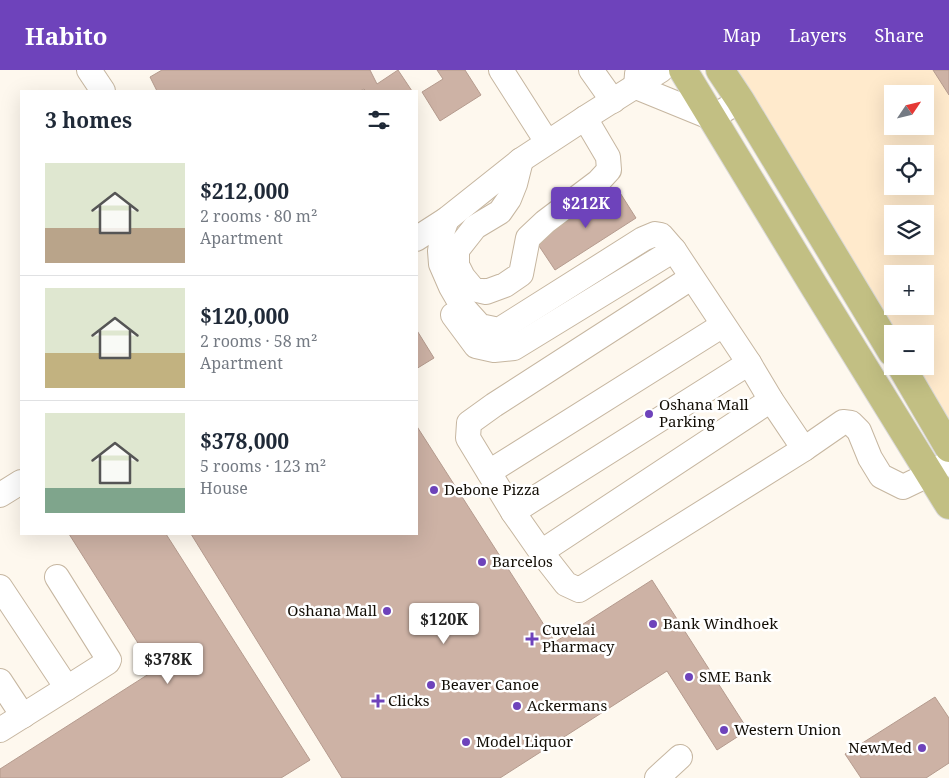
<!DOCTYPE html>
<html lang="en">
<head>
<meta charset="utf-8">
<style>
  :root { --surface:#fff; --page:#f6f6f7; --text:#1f2937; --muted:#747a83; --line:#e0e1e3; --accent:#6e43bb }
  body { margin:0; font-family:"Noto Serif",serif; background:var(--page); color:var(--text); height:100vh; display:flex; flex-direction:column; font-size:19px; white-space:nowrap }
  * { box-sizing:border-box; margin:0 }
  p { font-size:16px; color:var(--muted) }
  .icon { flex:none; width:28px; height:28px; fill:none; stroke:currentColor; stroke-width:2; stroke-linecap:round; stroke-linejoin:round }
  .map { position:relative; flex:1; overflow:hidden }
  .details { position:absolute; left:20px; top:20px; width:398px; height:445px; display:flex; flex-direction:column; background:var(--surface); border-radius:0px; box-shadow:0 5px 20px #0002 }
  .details>* { flex:none }
  .needle { width:32px; rotate:55deg }
  .fabs { position:absolute; left:884px; top:15px; display:grid; gap:10px }
  .fabs a { display:grid; place-items:center; width:50px; height:50px; border-radius:0px; background:var(--surface); box-shadow:0 5px 20px #0002; font-size:25px }
  .price { position:absolute; translate:-50% -42px; padding:0 11px; border-radius:5px; background:#fff; color:#222; font-size:16px; line-height:32px; filter:drop-shadow(0 1px 2px #0008) }
  .price::after { content:''; position:absolute; left:50%; top:30px; width:15px; height:11px; margin-left:-8px; background:inherit; clip-path:polygon(0 0,100% 0,50% 100%) }
  .price.selected { background:var(--accent); color:#fff }
  ul { padding:0; list-style:none }
  li { display:flex; align-items:center; gap:15px; height:125px; padding:0 25px }
  li+li { border-top:1px solid var(--line) }
  li span { display:grid; place-items:center; flex:none; width:140px; height:100px; border-radius:0px; color:#555 }
  li>.icon { margin-inline-start:auto }
  span .icon { width:60px; height:60px; fill:#fffc; stroke-width:1 }
  li b { font-size:21px }
  h2 { display:flex; justify-content:space-between; align-items:center; height:60px; padding:0 25px; font-size:21px }
  header { display:flex; align-items:center; gap:30px; box-sizing:border-box; height:70px; padding:0 25px; background:var(--accent); color:#fff }
  header strong { font-size:24px }
  nav { display:flex; gap:28px; margin-inline-start:auto; font-size:18px }
  .map>svg:first-child { display:block }
</style>
</head>
<body>
<header>
<strong>Habito</strong>
<nav><a>Map</a><a>Layers</a><a>Share</a></nav>
</header>
<div class="map">
<svg width="949" height="708" viewBox="0 0 949 708">
  <rect width="100%" height="100%" fill="#fef8ee"/>
  <path fill="#ffeacc" fill-rule="evenodd" d="M 720,0 L 949,0 L 949,378 L 899,296 L 925,296 L 925,264 L 892,264 ZM 892,24 L 925,24 L 925,56 L 892,56 ZM 892,84 L 925,84 L 925,116 L 892,116 ZM 892,144 L 925,144 L 925,176 L 892,176 ZM 892,204 L 925,204 L 925,236 L 892,236 Z"/>
  <g fill="#cdb2a5" stroke="#b59b8e">
    <path d="M 162,0 L 370,0 L 377,14 L 398,0 L 412,21 L 366,21 L 364,19 L 360,21 L 157,21 L 150,7 Z"/>
    <path d="M 437,0 L 465,0 L 481,25 L 440,51 L 422,22 L 443,9 Z"/>
    <path d="M 933,0 L 949,0 L 949,25 Z"/>
    <path d="M 617,118 L 636,148 L 555,200 L 535,170 Z"/>
    <path d="M 416,259 L 434,288 L 416,299 Z"/>
    <path d="M 416,355 L 555,572 L 652,510 L 748,660 L 717,680 L 667,601 L 500,708 L 342,708 L 191,464 L 416,464 Z"/>
    <path d="M 69,464 L 166,464 L 310,690 L 281,708 L 0,708 L 0,699 L 155,600 Z"/>
    <path d="M 935,627 L 949,648 L 949,693 L 926,708 L 861,708 L 845,684 Z"/>
  </g>
  <g fill="none" stroke-linecap="round" stroke-linejoin="round">
    <g stroke="#c6b6a0" stroke-width="26">
      <g id="minor">
        <path d="M 89,0 L 103,21"/>
        <path d="M 501,0 L 547,72"/>
        <path d="M 591,0 L 613,31"/>
        <path d="M 637,4 L 636,17 L 712,48 L 740,30"/>
        <path d="M 521,90 L 515,114 L 509,129 L 500,142 L 475,157 L 457,180 L 457,195 L 463,207 L 473,219 L 486,222 L 505,215 L 521,204 L 528,168 L 545,152 L 598,112 L 609,100 L 608,87 L 585,48"/>
        <path d="M 447,149 L 443,160 L 440,181 L 441,194 L 451,217 L 462,236 L 480,256 L 499,260 L 643,169 L 655,164 L 661,165 L 674,180 L 749,293 L 771,330 L 804,379"/>
        <path d="M 416,169 L 447,149 L 521,90 L 585,48 L 661,0"/>
        <path d="M 691,208 L 494,335 L 469,353 L 468,368 L 513,442 L 541,482 L 566,514 L 579,520 L 804,379 L 843,352 L 851,353 L 859,361 L 870,388 L 881,406 L 903,417 L 930,404 L 949,392"/>
        <path d="M 453,245 L 476,276 L 494,280 L 514,278 L 674,180"/>
        <path d="M 489,402 L 723,255"/>
        <path d="M 0,425 L 21,412"/>
        <path d="M 513,442 L 749,293"/>
        <path d="M 541,482 L 771,330"/>
        <path d="M 57,507 L 109,590 L 108,592 L 67,618"/>
        <path d="M 0,517 L 67,618 L 0,660"/>
        <path d="M 0,611 L 23,646"/>
        <path d="M 657,708 L 680,687"/>
      </g>
    </g>
    <g stroke="#d9d8d7" stroke-width="30">
      <g id="major">
        <path d="M 683,0 L 814,216 L 949,435"/>
        <path d="M 720,0 L 740,30 L 892,282"/>
        <path d="M 901,296 L 949,378"/>
      </g>
    </g>
    <use href="#minor" stroke="#fff" stroke-width="24"/>
    <use href="#major" stroke="#c2bf83" stroke-width="28"/>
  </g>
  <g fill="#6e43bb" stroke="#fff" stroke-width="2">
    <circle cx="649" cy="344" r="5"/>
    <circle cx="434" cy="420" r="5"/>
    <circle cx="482" cy="492" r="5"/>
    <circle cx="387" cy="541" r="5"/>
    <circle cx="653" cy="554" r="5"/>
    <path d="M529.5 561.5h5v5h5v5h-5v5h-5v-5h-5v-5h5z"/>
    <circle cx="689" cy="607" r="5"/>
    <circle cx="431" cy="615" r="5"/>
    <path d="M375.5 623.5h5v5h5v5h-5v5h-5v-5h-5v-5h5z"/>
    <circle cx="517" cy="636" r="5"/>
    <circle cx="724" cy="660" r="5"/>
    <circle cx="466" cy="672" r="5"/>
    <circle cx="922" cy="678" r="5"/>
  </g>
  <g text-anchor="middle" stroke-width="5" stroke-linejoin="round" paint-order="stroke">
    <g font-size="15" fill="#130e06" stroke="#fff" text-anchor="start">
      <text x="659" y="340">Oshana Mall<tspan x="659" dy="17">Parking</tspan></text>
      <text x="444" y="425">Debone Pizza</text>
      <text x="492" y="497">Barcelos</text>
      <text x="377" y="546" text-anchor="end">Oshana Mall</text>
      <text x="663" y="559">Bank Windhoek</text>
      <text x="542" y="565">Cuvelai<tspan x="542" dy="17">Pharmacy</tspan></text>
      <text x="699" y="612">SME Bank</text>
      <text x="441" y="620">Beaver Canoe</text>
      <text x="388" y="636">Clicks</text>
      <text x="527" y="641">Ackermans</text>
      <text x="734" y="665">Western Union</text>
      <text x="476" y="677">Model Liquor</text>
      <text x="912" y="683" text-anchor="end">NewMed</text>
    </g>
  </g>
</svg>
<div class="fabs">
<a><svg class="needle" viewBox="-14 -14 28 28"><path d="M0-13l5 13h-10z" fill="#e53935"/><path d="M0 13l5-13h-10z" fill="#747a83"/></svg></a>
<a><svg class="icon" aria-label="locate" viewBox="0 0 24 24"><circle cx="12" cy="12" r="6"/><path d="M12 2v4M12 18v4M2 12h4M18 12h4"/></svg></a>
<a><svg class="icon" aria-label="layers" viewBox="0 0 24 24"><path d="M12 4l9 5-9 5-9-5zM3 14l9 5 9-5"/></svg></a>
<a>+</a>
<a>−</a>
</div>
<b class="price selected" style="left:586px;top:159px">$212K</b>
<b class="price" style="left:444px;top:575px">$120K</b>
<b class="price" style="left:168px;top:615px">$378K</b>
<section class="details">
<h2>3 homes<svg class="icon" aria-label="filters" viewBox="0 0 24 24"><path d="M4 7h16M4 17h16"/><circle cx="9" cy="7" r="2"/><circle cx="15" cy="17" r="2"/></svg></h2>
<ul>
<li><span style="background:linear-gradient(#dfe7d0 65%,#b9a48a 0)"><svg class="icon" aria-label="home" viewBox="0 0 24 24"><path d="M3 11l9-7 9 7M6 9v11h12V9"/></svg></span><div><b>$212,000</b><p>2 rooms · 80 m²</p><p>Apartment</p></div></li>
<li><span style="background:linear-gradient(#dfe7d0 65%,#c2b280 0)"><svg class="icon" aria-label="home" viewBox="0 0 24 24"><path d="M3 11l9-7 9 7M6 9v11h12V9"/></svg></span><div><b>$120,000</b><p>2 rooms · 58 m²</p><p>Apartment</p></div></li>
<li><span style="background:linear-gradient(#dfe7d0 75%,#7fa58c 0)"><svg class="icon" aria-label="home" viewBox="0 0 24 24"><path d="M3 11l9-7 9 7M6 9v11h12V9"/></svg></span><div><b>$378,000</b><p>5 rooms · 123 m²</p><p>House</p></div></li>
</ul>
</section>
</div>
</body>
</html>
